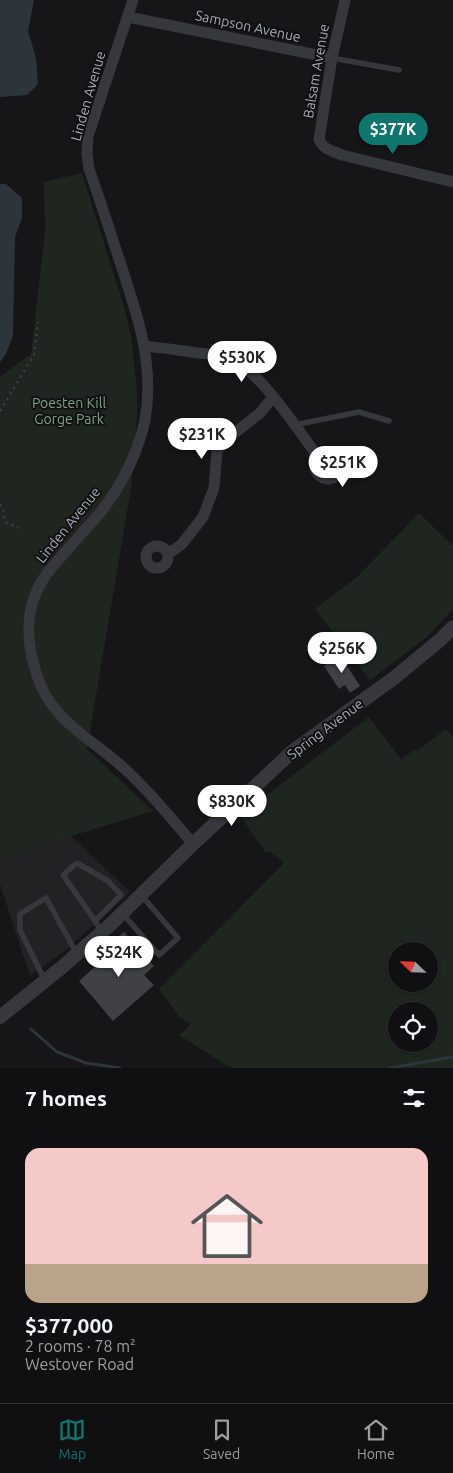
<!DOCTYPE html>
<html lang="en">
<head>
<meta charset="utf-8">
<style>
  :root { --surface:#101012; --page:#1e1e20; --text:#f1f3f6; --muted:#9c9d9f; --line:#303032; --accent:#0f766e }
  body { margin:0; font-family:Ubuntu,sans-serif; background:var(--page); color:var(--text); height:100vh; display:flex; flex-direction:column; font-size:19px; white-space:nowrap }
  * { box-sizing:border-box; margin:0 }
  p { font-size:16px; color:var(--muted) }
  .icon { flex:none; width:28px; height:28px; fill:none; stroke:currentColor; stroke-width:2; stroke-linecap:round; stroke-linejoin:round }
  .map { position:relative; height:1068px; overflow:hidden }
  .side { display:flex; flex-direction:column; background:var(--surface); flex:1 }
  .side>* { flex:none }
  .needle { width:32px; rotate:293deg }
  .fabs { position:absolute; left:388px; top:942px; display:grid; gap:10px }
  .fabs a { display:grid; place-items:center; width:50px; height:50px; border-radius:50%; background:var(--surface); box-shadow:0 1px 4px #0004,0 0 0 1px var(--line); font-size:25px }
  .price { position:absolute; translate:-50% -42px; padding:0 11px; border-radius:18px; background:#fff; color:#222; font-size:16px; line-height:32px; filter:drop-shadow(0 1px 2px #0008) }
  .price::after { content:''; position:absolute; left:50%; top:30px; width:15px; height:11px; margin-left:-8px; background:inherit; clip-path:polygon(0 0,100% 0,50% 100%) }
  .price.on { background:var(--accent); color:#fff }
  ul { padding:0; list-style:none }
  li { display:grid; align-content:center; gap:10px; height:265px; padding:0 25px }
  li span { display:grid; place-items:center; height:155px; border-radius:15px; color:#555 }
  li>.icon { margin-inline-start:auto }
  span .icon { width:90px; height:90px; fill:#fffc; stroke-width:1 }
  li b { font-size:21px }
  h2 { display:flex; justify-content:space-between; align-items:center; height:60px; padding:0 25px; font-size:21px }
  .dock { display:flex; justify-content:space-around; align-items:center; height:70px; border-top:1px solid var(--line); background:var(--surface); font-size:14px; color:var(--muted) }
  .dock a { display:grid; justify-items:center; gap:2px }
  .dock .on { color:var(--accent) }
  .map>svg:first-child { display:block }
</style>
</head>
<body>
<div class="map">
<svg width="453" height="1068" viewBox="0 0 453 1068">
  <rect width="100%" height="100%" fill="#161618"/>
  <path fill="#222225" d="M 71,836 L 130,892 L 67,949 L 30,976 L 0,884 L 0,858 Z"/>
  <g fill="#1e261f" fill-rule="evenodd">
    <path d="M 82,173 L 125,310 L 132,341 L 137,391 L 137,417 L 132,482 L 87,749 L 153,811 L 0,858 L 0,377 L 31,354 L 45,232 L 44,182 Z"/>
    <path d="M 419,513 L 453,546 L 453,609 L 427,637 L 370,680 L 315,609 L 357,577 Z"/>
    <path d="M 369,717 L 401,759 L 415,749 L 417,751 L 446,729 L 453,737 L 453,1068 L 231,1068 L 179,1035 L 191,1024 L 179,1017 L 159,989 L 284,863 L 269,851 L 266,853 L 241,817 L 248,809 ZM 429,951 L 429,984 L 396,984 L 396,951 ZM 429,1011 L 429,1044 L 396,1044 L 396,1011 Z"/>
  </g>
  <g fill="#2c353c">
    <path d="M 0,0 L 34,0 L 28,31 L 36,58 L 38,84 L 27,95 L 0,97 Z"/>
    <path d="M 0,184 L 6,184 L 22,198 L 22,218 L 15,237 L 13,335 L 6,354 L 0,362 Z"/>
  </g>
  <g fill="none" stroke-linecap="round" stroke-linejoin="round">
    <g stroke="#2c353c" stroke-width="3">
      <path d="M 31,1029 L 57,1052 L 86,1063 L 120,1068"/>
      <path d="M 390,1068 L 453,1057"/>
    </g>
  </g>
  <g fill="#404145">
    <path d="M 340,655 L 360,686 L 350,693 L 345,685 L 339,689 L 324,666 Z"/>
    <path d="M 124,932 L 154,966 L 144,975 L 154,985 L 113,1021 L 79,981 L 113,951 L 111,948 L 115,944 L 113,941 Z"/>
  </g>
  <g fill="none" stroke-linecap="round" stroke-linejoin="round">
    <g stroke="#3d3f44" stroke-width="2" stroke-dasharray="2.5 4" stroke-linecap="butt">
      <path d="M 0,411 L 34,355 L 38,322"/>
      <path d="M 0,504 L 3,509 L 5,522 L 19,528"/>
    </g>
    <g stroke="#37383d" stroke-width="5.5">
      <path d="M 332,58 L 399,70"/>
      <path d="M 294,425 L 359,412 L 389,421"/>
      <path d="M 122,913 L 159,955 L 178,938 L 142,896"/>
      <path d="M 95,921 L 121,895 L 108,881 L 77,863 L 63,875 L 91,915 L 102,932"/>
      <path d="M 45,981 L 20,930 L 20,914 L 46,898 L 77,954"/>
    </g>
    <g stroke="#37383d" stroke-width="11">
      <path d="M 133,0 L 88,136 L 87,153 L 89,169 C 100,200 110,231 120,262 C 137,313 155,365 145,420 C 139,449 124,481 106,505 C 99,515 91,523 83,532 C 72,545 60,557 49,571 C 22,605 25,647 41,686 C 58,725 98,743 127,771 C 151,793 172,819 193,844"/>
      <path d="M 345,0 L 332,58 L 319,139 C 322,149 333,151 342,155 L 453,182"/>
      <path d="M 128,17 L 332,58"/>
      <path d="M 145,346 C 162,348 180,350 198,353 C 208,354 219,354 228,357 C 258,368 299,431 318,457"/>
      <circle cx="328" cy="466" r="13"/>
      <circle cx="157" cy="557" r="11"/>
      <path d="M 168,554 L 182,544 L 203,517 L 214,488 L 217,451 L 227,439 L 260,413 L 273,397"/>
    </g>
    <path stroke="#37383d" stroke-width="14" d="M 0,1017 L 61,968 L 110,925 L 193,844 L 293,751 L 394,678 L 440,640 L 453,627"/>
  </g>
  <g text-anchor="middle" stroke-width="4" stroke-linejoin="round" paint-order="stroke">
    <g font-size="14" fill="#a8adb8" stroke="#111113">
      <text transform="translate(248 26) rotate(12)" y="5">Sampson Avenue</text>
      <text transform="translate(316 71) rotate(-80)" y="5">Balsam Avenue</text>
      <text transform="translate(88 96) rotate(-74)" y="5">Linden Avenue</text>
      <text transform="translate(68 525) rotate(-51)" y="5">Linden Avenue</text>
      <text transform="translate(325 729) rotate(-37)" y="5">Spring Avenue</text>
    </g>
    <g font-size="14" fill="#7fa381" stroke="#111113">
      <text x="69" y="408">Poesten Kill<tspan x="69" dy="16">Gorge Park</tspan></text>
    </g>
  </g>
</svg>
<div class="fabs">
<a><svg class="needle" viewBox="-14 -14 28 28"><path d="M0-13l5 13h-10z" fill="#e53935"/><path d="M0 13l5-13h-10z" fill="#9c9d9f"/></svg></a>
<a><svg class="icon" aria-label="locate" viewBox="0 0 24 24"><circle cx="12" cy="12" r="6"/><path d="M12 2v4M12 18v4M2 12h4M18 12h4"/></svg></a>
</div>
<b class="price on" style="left:393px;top:155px">$377K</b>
<b class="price" style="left:242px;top:383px">$530K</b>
<b class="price" style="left:202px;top:460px">$231K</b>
<b class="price" style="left:343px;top:488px">$251K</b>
<b class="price" style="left:342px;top:674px">$256K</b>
<b class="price" style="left:232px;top:827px">$830K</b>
<b class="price" style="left:119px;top:978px">$524K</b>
</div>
<section class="side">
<h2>7 homes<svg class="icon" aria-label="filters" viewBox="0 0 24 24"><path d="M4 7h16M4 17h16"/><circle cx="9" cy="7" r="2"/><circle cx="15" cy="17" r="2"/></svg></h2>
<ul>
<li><span style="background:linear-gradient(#f6c9c9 75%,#b9a48a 0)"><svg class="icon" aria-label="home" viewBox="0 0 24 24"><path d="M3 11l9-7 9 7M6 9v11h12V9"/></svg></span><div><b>$377,000</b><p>2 rooms · 78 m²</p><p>Westover Road</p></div></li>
</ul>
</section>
<nav class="dock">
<a class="on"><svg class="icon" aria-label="map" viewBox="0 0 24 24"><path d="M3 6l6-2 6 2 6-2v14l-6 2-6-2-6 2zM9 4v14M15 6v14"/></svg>Map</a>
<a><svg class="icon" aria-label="saved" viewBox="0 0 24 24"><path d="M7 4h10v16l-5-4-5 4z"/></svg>Saved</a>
<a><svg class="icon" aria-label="home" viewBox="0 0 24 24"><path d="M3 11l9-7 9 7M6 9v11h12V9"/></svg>Home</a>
</nav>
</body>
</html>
